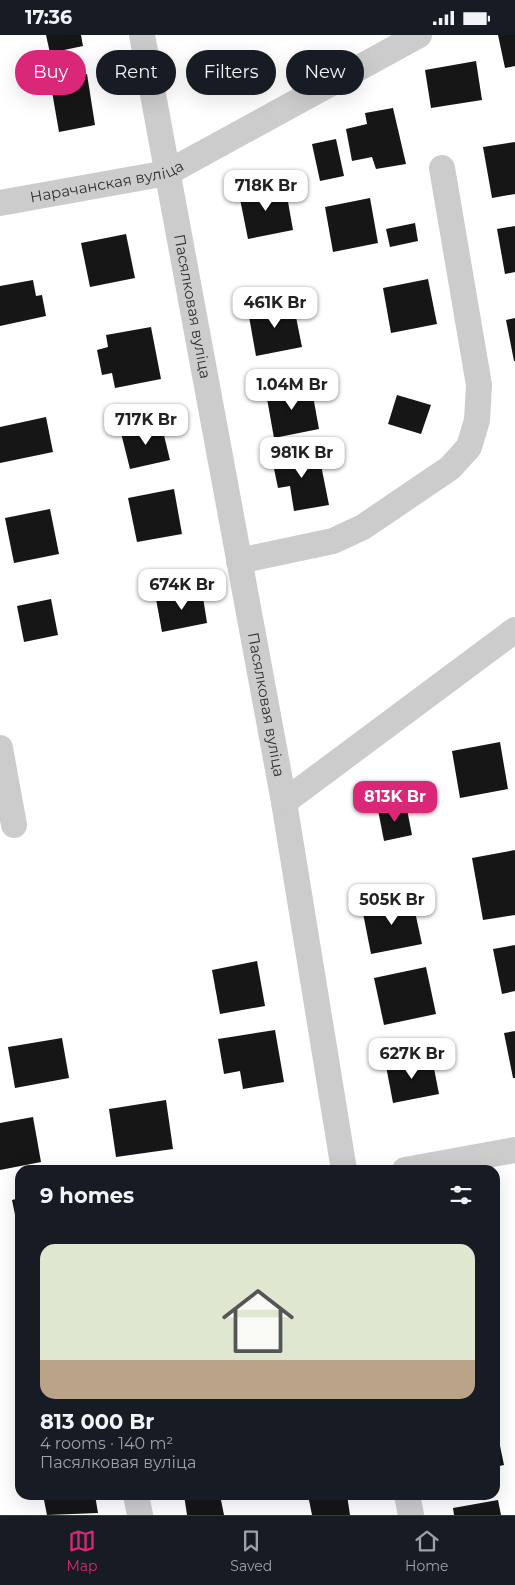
<!DOCTYPE html>
<html lang="en">
<head>
<meta charset="utf-8">
<style>
  :root { --surface:#171b24; --page:#242831; --text:#f1f3f6; --muted:#9ea1a6; --line:#363941; --accent:#db2777 }
  body { margin:0; font-family:Montserrat,sans-serif; background:var(--page); color:var(--text); height:100vh; display:flex; flex-direction:column; font-size:19px; white-space:nowrap }
  * { box-sizing:border-box; margin:0 }
  p { font-size:16px; color:var(--muted) }
  .icon { flex:none; width:28px; height:28px; fill:none; stroke:currentColor; stroke-width:2; stroke-linecap:round; stroke-linejoin:round }
  .map { position:relative; flex:1; overflow:hidden }
  .details { position:absolute; left:15px; top:1130px; width:485px; height:335px; display:flex; flex-direction:column; background:var(--surface); border-radius:15px; box-shadow:0 5px 20px #0002 }
  .details>* { flex:none }
  .guide { position:absolute; left:15px; top:15px; width:485px; height:45px; display:flex; gap:10px }
  .price { position:absolute; translate:-50% -42px; padding:0 11px; border-radius:10px; background:#fff; color:#222; font-size:16px; line-height:32px; filter:drop-shadow(0 1px 2px #0008) }
  .price::after { content:''; position:absolute; left:50%; top:30px; width:15px; height:11px; margin-left:-8px; background:inherit; clip-path:polygon(0 0,100% 0,50% 100%) }
  .price.selected { background:var(--accent); color:#fff }
  ul { padding:0; list-style:none }
  li { display:grid; align-content:center; gap:10px; height:265px; padding:0 25px }
  li+li { border-top:1px solid var(--line) }
  li span { display:grid; place-items:center; height:155px; border-radius:15px; color:#555 }
  li>.icon { margin-inline-start:auto }
  span .icon { width:90px; height:90px; fill:#fffc; stroke-width:1 }
  li b { font-size:21px }
  h2 { display:flex; justify-content:space-between; align-items:center; height:60px; padding:0 25px; font-size:21px }
  .tag { padding:0 18px; border-radius:22px; background:var(--surface); box-shadow:0 5px 20px #0002; font-size:18px; line-height:45px }
  .tag.selected { background:var(--accent); color:#fff }
  .status { display:flex; justify-content:space-between; align-items:center; height:35px; padding:0 25px; background:var(--surface); direction:ltr }
  .status svg { height:14px; fill:currentColor }
  .tabs { display:flex; justify-content:space-around; align-items:center; height:70px; border-top:1px solid var(--line); background:var(--surface); font-size:14px; color:var(--muted) }
  .tabs a { display:grid; justify-items:center; gap:2px }
  .tabs .selected { color:var(--accent) }
  .map>svg:first-child { display:block }
</style>
</head>
<body>
<div class="status"><b>17:36</b><svg viewBox="0 0 49 12"><path d="M0 12V9h3v3zM5 12V6h3v6zM10 12V3h3v9zM15 12V0h3v12zM26 1h20v11H26zM47 4h2v5h-2z"/></svg></div>
<div class="map">
<svg width="515" height="1480" viewBox="0 0 515 1480">
  <rect width="100%" height="100%" fill="#fff"/>
  <g fill="#161616">
    <path d="M 46,0 L 81,0 L 83,11 L 50,18 Z"/>
    <path d="M 498,0 L 515,0 L 515,31 L 505,33 Z"/>
    <path d="M 476,26 L 482,65 L 431,73 L 425,35 Z"/>
    <path d="M 87,39 L 95,90 L 59,97 L 50,45 Z"/>
    <path d="M 393,73 L 406,129 L 376,134 L 372,122 L 352,126 L 346,94 L 367,89 L 365,78 Z"/>
    <path d="M 336,104 L 344,141 L 320,146 L 312,109 Z"/>
    <path d="M 515,107 L 515,159 L 492,163 L 483,112 Z"/>
    <path d="M 285,150 L 293,195 L 248,204 L 239,159 Z"/>
    <path d="M 370,163 L 378,208 L 333,217 L 325,172 Z"/>
    <path d="M 415,188 L 418,206 L 390,212 L 386,194 Z"/>
    <path d="M 515,191 L 515,237 L 505,239 L 497,194 Z"/>
    <path d="M 126,199 L 135,243 L 90,252 L 81,208 Z"/>
    <path d="M 428,244 L 437,289 L 391,298 L 383,253 Z"/>
    <path d="M 33,245 L 36,261 L 42,260 L 46,281 L 0,291 L 0,251 Z"/>
    <path d="M 293,267 L 302,312 L 256,321 L 248,276 Z"/>
    <path d="M 515,283 L 515,326 L 514,326 L 506,285 Z"/>
    <path d="M 151,292 L 161,344 L 115,353 L 112,338 L 102,340 L 97,315 L 108,312 L 106,300 Z"/>
    <path d="M 311,350 L 319,394 L 274,403 L 266,358 Z"/>
    <path d="M 397,360 L 431,370 L 421,399 L 388,389 Z"/>
    <path d="M 46,382 L 53,417 L 0,428 L 0,392 Z"/>
    <path d="M 161,388 L 170,425 L 130,434 L 121,398 Z"/>
    <path d="M 318,415 L 329,470 L 294,476 L 290,451 L 278,453 L 272,424 Z"/>
    <path d="M 174,454 L 182,499 L 137,507 L 128,463 Z"/>
    <path d="M 50,474 L 59,519 L 14,528 L 5,483 Z"/>
    <path d="M 202,556 L 207,588 L 162,597 L 156,564 Z"/>
    <path d="M 51,564 L 58,600 L 24,607 L 17,571 Z"/>
    <path d="M 500,707 L 508,754 L 460,763 L 452,716 Z"/>
    <path d="M 406,769 L 412,800 L 384,806 L 378,775 Z"/>
    <path d="M 515,815 L 515,880 L 483,885 L 472,823 Z"/>
    <path d="M 412,863 L 422,909 L 371,919 L 362,873 Z"/>
    <path d="M 515,910 L 515,956 L 502,959 L 493,914 Z"/>
    <path d="M 257,926 L 265,971 L 220,979 L 212,935 Z"/>
    <path d="M 426,932 L 436,979 L 384,990 L 374,943 Z"/>
    <path d="M 275,995 L 284,1047 L 243,1054 L 240,1036 L 224,1039 L 218,1004 Z"/>
    <path d="M 515,996 L 515,1043 L 513,1043 L 504,998 Z"/>
    <path d="M 62,1003 L 69,1043 L 15,1053 L 8,1012 Z"/>
    <path d="M 432,1023 L 439,1059 L 393,1068 L 386,1031 Z"/>
    <path d="M 166,1065 L 173,1114 L 116,1122 L 109,1074 Z"/>
    <path d="M 33,1082 L 41,1127 L 0,1135 L 0,1088 Z"/>
    <path d="M 20,1163 L 20,1199 L 19,1199 L 12,1165 Z"/>
    <path d="M 495,1387 L 504,1430 L 495,1432 Z"/>
    <path d="M 43,1460 L 95,1460 L 98,1478 L 47,1480 Z"/>
    <path d="M 184,1460 L 220,1460 L 224,1480 L 187,1480 Z"/>
    <path d="M 308,1460 L 347,1460 L 350,1480 L 312,1480 Z"/>
    <path d="M 498,1465 L 501,1480 L 454,1480 L 453,1473 Z"/>
  </g>
  <g fill="none" stroke-linecap="round" stroke-linejoin="round">
    <g stroke="#ccc" stroke-width="26">
      <path id="s1" d="M 142,0 L 284,767 L 344,1135"/>
      <path id="s2" d="M 0,168 L 167,138 L 419,0"/>
      <path d="M 239,526 L 333,506 L 363,492 L 450,433 L 469,412 L 477,385 L 479,350 L 442,133"/>
      <path d="M 0,713 L 14,790"/>
      <path d="M 284,767 L 515,595"/>
      <path d="M 405,1135 L 515,1115"/>
      <path d="M 136,1460 L 140,1480"/>
      <path d="M 407,1460 L 411,1480"/>
    </g>
  </g>
  <g text-anchor="middle" stroke-width="5" stroke-linejoin="round" paint-order="stroke">
    <g font-size="15" fill="#2f2f2f" stroke="#fff">
      <text dy="5" stroke="none"><textPath href="#s2" startOffset="109">Нарачанская вуліца</textPath></text>
      <text dy="5" stroke="none"><textPath href="#s1" startOffset="276">Пасялковая вуліца</textPath></text>
      <text dy="5" stroke="none"><textPath href="#s1" startOffset="681">Пасялковая вуліца</textPath></text>
    </g>
  </g>
</svg>
<b class="price" style="left:266px;top:177px">718K Br</b>
<b class="price" style="left:275px;top:294px">461K Br</b>
<b class="price" style="left:292px;top:376px">1.04M Br</b>
<b class="price" style="left:146px;top:411px">717K Br</b>
<b class="price" style="left:302px;top:444px">981K Br</b>
<b class="price" style="left:182px;top:576px">674K Br</b>
<b class="price selected" style="left:395px;top:788px">813K Br</b>
<b class="price" style="left:392px;top:891px">505K Br</b>
<b class="price" style="left:412px;top:1045px">627K Br</b>
<div class="guide">
<a class="tag selected">Buy</a>
<a class="tag">Rent</a>
<a class="tag">Filters</a>
<a class="tag">New</a>
</div>
<section class="details">
<h2>9 homes<svg class="icon" aria-label="filters" viewBox="0 0 24 24"><path d="M4 7h16M4 17h16"/><circle cx="9" cy="7" r="2"/><circle cx="15" cy="17" r="2"/></svg></h2>
<ul>
<li><span style="background:linear-gradient(#dfe7d0 75%,#b9a48a 0)"><svg class="icon" aria-label="home" viewBox="0 0 24 24"><path d="M3 11l9-7 9 7M6 9v11h12V9"/></svg></span><div><b>813 000 Br</b><p>4 rooms · 140 m²</p><p>Пасялковая вуліца</p></div></li>
</ul>
</section>
</div>
<nav class="tabs">
<a class="selected"><svg class="icon" aria-label="map" viewBox="0 0 24 24"><path d="M3 6l6-2 6 2 6-2v14l-6 2-6-2-6 2zM9 4v14M15 6v14"/></svg>Map</a>
<a><svg class="icon" aria-label="saved" viewBox="0 0 24 24"><path d="M7 4h10v16l-5-4-5 4z"/></svg>Saved</a>
<a><svg class="icon" aria-label="home" viewBox="0 0 24 24"><path d="M3 11l9-7 9 7M6 9v11h12V9"/></svg>Home</a>
</nav>
</body>
</html>
